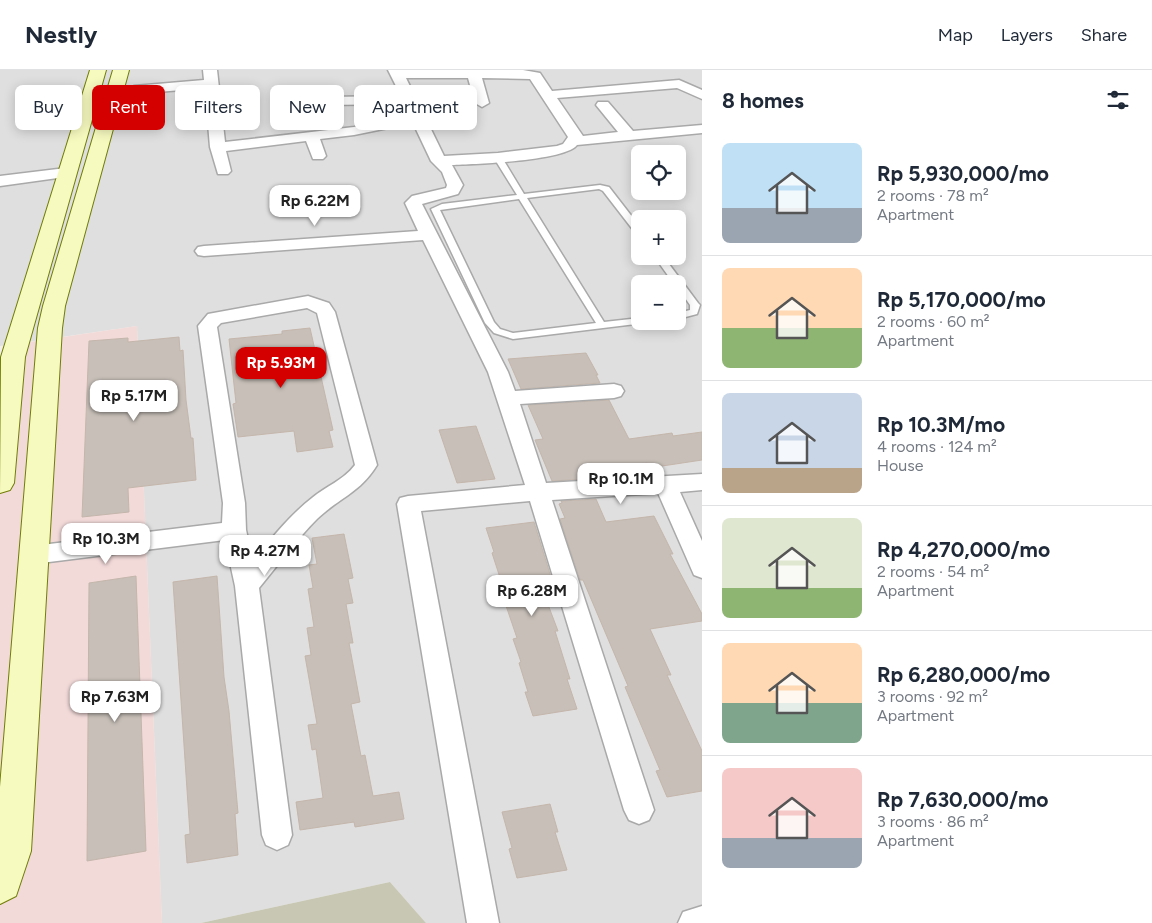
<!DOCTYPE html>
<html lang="en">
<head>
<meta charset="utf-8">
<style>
  :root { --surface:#fff; --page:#f6f6f7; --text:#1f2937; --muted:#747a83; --line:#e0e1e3; --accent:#d40000 }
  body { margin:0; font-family:Figtree,sans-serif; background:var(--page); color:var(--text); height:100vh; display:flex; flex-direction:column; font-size:19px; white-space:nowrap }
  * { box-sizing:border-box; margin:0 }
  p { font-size:16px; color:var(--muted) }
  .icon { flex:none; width:28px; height:28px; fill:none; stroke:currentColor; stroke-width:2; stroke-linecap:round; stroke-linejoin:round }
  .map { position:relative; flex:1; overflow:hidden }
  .details { display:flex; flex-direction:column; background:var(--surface); width:450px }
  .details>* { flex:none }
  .hud { position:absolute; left:15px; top:15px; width:475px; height:45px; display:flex; gap:10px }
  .buttons { position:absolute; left:631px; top:75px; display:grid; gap:10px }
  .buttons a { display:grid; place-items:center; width:55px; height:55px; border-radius:8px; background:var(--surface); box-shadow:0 2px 12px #0003; font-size:25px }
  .price { position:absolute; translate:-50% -42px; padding:0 11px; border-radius:10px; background:#fff; color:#222; font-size:16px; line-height:32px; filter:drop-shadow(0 1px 2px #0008) }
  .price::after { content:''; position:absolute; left:50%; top:30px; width:15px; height:11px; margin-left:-8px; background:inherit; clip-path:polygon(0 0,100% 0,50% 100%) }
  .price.on { background:var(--accent); color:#fff }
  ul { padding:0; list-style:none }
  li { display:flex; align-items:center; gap:15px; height:125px; padding:0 20px }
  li+li { border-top:1px solid var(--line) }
  li span { display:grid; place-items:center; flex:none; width:140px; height:100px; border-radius:8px; color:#555 }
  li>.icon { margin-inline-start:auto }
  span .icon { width:60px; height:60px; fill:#fffc; stroke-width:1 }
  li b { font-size:21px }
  h2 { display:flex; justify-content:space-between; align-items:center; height:60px; padding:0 20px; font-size:21px }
  .tag { padding:0 18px; border-radius:8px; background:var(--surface); box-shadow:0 2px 12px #0003; font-size:18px; line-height:45px }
  .tag.on { background:var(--accent); color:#fff }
  header { display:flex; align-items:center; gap:30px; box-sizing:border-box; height:70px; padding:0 25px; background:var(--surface); border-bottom:1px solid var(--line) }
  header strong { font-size:24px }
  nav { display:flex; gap:28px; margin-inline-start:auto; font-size:18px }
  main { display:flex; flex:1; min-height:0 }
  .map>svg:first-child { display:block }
</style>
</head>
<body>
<header>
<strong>Nestly</strong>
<nav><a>Map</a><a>Layers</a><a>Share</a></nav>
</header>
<main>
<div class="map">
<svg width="702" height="853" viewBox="0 0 702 853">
  <rect width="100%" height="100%" fill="#f2efe9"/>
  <path fill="#e0dfdf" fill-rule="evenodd" d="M 0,0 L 702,0 L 702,853 L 426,853 L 390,812 L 201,853 L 162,853 L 137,256 L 0,276 ZM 640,84 L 678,84 L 678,121 L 640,121 ZM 640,149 L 678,149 L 678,186 L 640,186 ZM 640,214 L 678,214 L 678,251 L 640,251 Z"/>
  <path fill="#f2dad9" d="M 137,256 L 162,853 L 0,853 L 0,299 L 3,276 Z"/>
  <path fill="#c7c7b4" d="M 390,812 L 426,853 L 201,853 Z"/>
  <g fill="#c7bfb8" stroke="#c4b6ab">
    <path d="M 310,258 L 333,360 L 329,361 L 333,377 L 297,382 L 294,361 L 238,367 L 233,334 L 236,333 L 229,269 L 282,264 L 282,261 Z"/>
    <path d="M 179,267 L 180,281 L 183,280 L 186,330 L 191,368 L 193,368 L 196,410 L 128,418 L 129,442 L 82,447 L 89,271 L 128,268 L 128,272 Z"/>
    <path d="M 586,283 L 598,305 L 596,305 L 600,313 L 521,319 L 508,289 Z"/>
    <path d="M 609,330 L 629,369 L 672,363 L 673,366 L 702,362 L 702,390 L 649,398 L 647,393 L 583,400 L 587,409 L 552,411 L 535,370 L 543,369 L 528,335 Z"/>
    <path d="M 476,356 L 495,409 L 457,413 L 439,360 Z"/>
    <path d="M 596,429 L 606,452 L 654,446 L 673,484 L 670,484 L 702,544 L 702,551 L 650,559 L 671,605 L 667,605 L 702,681 L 702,721 L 667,727 L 656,701 L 660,700 L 625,617 L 628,616 L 583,510 L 580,510 L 560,449 L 565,448 L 559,434 L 562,433 L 561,431 Z"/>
    <path d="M 534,452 L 553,514 L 541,516 L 558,561 L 555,561 L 570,609 L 567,609 L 577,639 L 533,646 L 525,622 L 528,622 L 519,593 L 521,592 L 513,569 L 517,568 L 502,524 L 505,523 L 492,483 L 494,482 L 486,458 Z"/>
    <path d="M 344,464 L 353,508 L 348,509 L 353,533 L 346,534 L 353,573 L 349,573 L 360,632 L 351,634 L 361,686 L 365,685 L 373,726 L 399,722 L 404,749 L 355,757 L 354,752 L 300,760 L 296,732 L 323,728 L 316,679 L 312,680 L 308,655 L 317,654 L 305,586 L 311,585 L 307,558 L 314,557 L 308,519 L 313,518 L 309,495 L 317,494 L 312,468 Z"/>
    <path d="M 136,506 L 146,781 L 87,791 L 89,513 Z"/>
    <path d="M 217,506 L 224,607 L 229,641 L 238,743 L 235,744 L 238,785 L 187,793 L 185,765 L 190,764 L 173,512 Z"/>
    <path d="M 550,734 L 558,762 L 555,762 L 567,800 L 517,808 L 509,779 L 512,778 L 502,742 Z"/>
  </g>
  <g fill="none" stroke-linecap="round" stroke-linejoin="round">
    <g stroke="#a9a9a9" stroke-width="3">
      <g id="lane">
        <path d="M 495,86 L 501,86 L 524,124 L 600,115 L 609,117 L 640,157 L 640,166 L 637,165 L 603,121 L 599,119 L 527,128 L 604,252 L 640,248 L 640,251 L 646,251 L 644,253 L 513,269 L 494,263 L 485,253 L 431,139 L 442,134 L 517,125 L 494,88 ZM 519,129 L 596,253 L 513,263 L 500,259 L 494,252 L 440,140 Z"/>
        <path d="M 654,186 L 663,186 L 698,233 L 700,235 L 697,244 L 678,249 L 678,243 L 690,240 L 690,235 L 678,218 L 678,214 L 674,214 Z"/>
      </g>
    </g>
    <g stroke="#a9a9a9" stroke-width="3">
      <g id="street">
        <path d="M 203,0 L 217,0 L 225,72 L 354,57 L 410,45 L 405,34 L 325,35 L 318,31 L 325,27 L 401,26 L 388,0 L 523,0 L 540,3 L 552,21 L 679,10 L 702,20 L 702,29 L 677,18 L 557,28 L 583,66 L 618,62 L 596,35 L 598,32 L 608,32 L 633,61 L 702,55 L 702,63 L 577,75 C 565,91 476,94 452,95 L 463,115 L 458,124 L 422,134 L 508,302 L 515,321 L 614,314 L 621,316 L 624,321 L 621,326 L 614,328 L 520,334 L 546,413 L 702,404 L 702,420 L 680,422 L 702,471 L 702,508 L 694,505 L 658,423 L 552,430 L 654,740 L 649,750 L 639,754 L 629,750 L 624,740 L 530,431 L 421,441 L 499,853 L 467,853 L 397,434 L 400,428 L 408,426 L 525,415 L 488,302 L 423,170 L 204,186 L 198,185 L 195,181 L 198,177 L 204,176 L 418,161 L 405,133 L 412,126 L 446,118 L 447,115 L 442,102 L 431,91 L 413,53 L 354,65 L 320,69 L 326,86 L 323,89 L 313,89 L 306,71 L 226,81 L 231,101 L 228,104 L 218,104 L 210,77 L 205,18 L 134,24 L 127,20 L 134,16 L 204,10 ZM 406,8 L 468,8 L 475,33 L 482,37 L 489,33 L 482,8 L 530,9 L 568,67 L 563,74 L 557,76 L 498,83 L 444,86 Z"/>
        <path d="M 66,98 L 72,100 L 74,103 L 72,106 L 0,116 L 0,106 Z"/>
        <path d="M 308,226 L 329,233 L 335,242 L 377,395 C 361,422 339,428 317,449 C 296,470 278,495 259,518 L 292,765 L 288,775 L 277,780 L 266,775 L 262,765 L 235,516 L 225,470 L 33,494 L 25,492 L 21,485 L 25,478 L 33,476 L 222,453 L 223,433 L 198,256 L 208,244 ZM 307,238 L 317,243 L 355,395 C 344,410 326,416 312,428 C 289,446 271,469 253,491 L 246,460 L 245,433 L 217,257 L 221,253 Z"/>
        <path d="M 702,836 L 702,853 L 678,853 L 683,842 Z"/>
      </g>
    </g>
    <g stroke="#707d05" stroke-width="2">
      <g id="secondary">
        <path d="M 90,0 L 106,0 L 25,287 L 14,413 L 10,420 L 0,423 L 1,287 Z"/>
        <path d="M 113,0 L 129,0 L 65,236 L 62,258 L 31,781 L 16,826 L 0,834 L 0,717 L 38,258 L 43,236 Z"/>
      </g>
    </g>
    <use href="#lane" fill="#fff" fill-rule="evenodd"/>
    <use href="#street" fill="#fff" fill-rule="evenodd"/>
    <use href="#secondary" fill="#f7fabf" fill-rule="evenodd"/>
  </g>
</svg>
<div class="buttons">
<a><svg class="icon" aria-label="locate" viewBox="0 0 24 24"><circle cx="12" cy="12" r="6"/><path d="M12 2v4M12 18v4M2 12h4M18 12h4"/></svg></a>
<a>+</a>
<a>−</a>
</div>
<b class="price" style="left:315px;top:157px">Rp 6.22M</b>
<b class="price on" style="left:281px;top:319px">Rp 5.93M</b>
<b class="price" style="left:134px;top:352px">Rp 5.17M</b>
<b class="price" style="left:621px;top:435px">Rp 10.1M</b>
<b class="price" style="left:106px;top:495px">Rp 10.3M</b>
<b class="price" style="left:265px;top:507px">Rp 4.27M</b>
<b class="price" style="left:532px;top:547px">Rp 6.28M</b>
<b class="price" style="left:115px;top:653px">Rp 7.63M</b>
<div class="hud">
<a class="tag">Buy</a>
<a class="tag on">Rent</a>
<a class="tag">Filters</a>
<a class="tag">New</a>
<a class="tag">Apartment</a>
</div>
</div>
<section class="details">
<h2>8 homes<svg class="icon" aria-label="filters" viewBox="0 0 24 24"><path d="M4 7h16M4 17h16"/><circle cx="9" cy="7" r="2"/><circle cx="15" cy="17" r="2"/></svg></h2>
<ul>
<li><span style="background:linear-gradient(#bfe0f5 65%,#9aa5b1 0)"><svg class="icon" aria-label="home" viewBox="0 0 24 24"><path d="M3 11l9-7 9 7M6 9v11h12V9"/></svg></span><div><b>Rp 5,930,000/mo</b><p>2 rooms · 78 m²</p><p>Apartment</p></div></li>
<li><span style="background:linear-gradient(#ffd9b3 60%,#8fb573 0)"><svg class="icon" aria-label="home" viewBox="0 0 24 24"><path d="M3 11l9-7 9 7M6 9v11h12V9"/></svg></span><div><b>Rp 5,170,000/mo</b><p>2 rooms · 60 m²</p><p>Apartment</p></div></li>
<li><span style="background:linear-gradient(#c9d6e8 75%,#b9a48a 0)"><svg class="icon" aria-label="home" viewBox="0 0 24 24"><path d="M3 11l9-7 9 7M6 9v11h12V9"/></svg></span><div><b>Rp 10.3M/mo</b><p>4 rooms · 124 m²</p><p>House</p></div></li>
<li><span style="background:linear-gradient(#dfe7d0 70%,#8fb573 0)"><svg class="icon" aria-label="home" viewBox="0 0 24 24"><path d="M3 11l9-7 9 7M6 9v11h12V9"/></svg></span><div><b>Rp 4,270,000/mo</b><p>2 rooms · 54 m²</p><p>Apartment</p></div></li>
<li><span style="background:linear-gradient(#ffd9b3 60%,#7fa58c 0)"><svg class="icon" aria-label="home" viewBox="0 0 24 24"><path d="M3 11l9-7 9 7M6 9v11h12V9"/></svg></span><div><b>Rp 6,280,000/mo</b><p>3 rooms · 92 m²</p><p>Apartment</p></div></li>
<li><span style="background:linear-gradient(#f6c9c9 70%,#9aa5b1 0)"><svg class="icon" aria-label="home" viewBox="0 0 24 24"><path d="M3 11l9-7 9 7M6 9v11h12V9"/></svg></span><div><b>Rp 7,630,000/mo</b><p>3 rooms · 86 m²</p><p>Apartment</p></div></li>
</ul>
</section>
</main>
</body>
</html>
